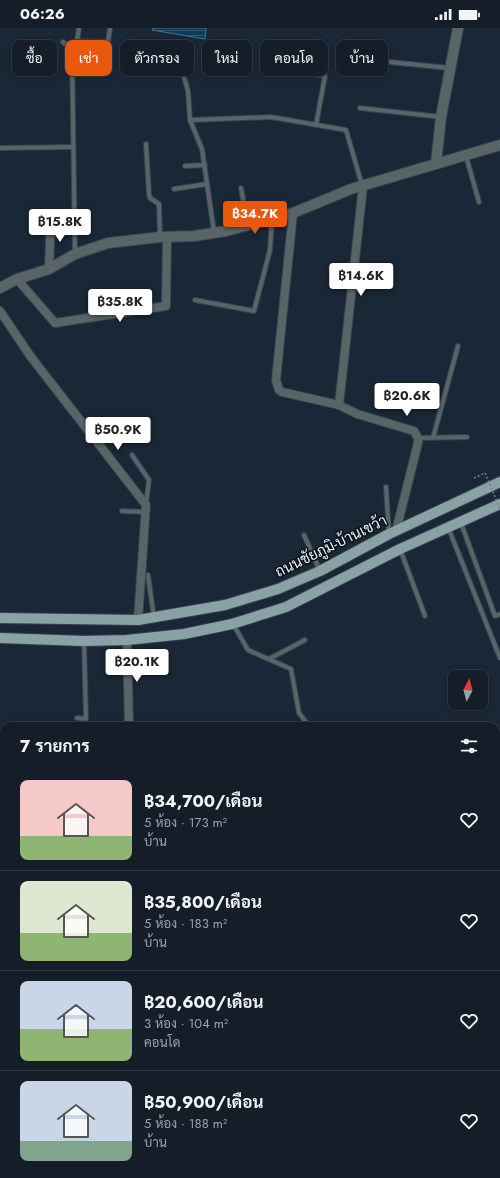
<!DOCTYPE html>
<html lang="th">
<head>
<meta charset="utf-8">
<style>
  :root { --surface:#141d28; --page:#212a34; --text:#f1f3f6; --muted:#9da2a8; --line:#333b45; --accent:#ea580c }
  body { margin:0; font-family:Jost,Sarabun,sans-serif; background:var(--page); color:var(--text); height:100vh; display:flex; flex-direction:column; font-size:15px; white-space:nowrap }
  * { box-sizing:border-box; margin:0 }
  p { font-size:13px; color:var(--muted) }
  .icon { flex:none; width:22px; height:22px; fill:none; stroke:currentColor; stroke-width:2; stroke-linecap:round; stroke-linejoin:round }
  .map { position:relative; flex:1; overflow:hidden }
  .sheet { position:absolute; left:0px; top:694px; width:500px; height:456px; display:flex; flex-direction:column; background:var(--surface); border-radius:12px 12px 0 0; box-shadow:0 2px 6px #0003,0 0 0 1px var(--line) }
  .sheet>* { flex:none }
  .banner { position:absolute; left:12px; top:12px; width:476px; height:36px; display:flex; gap:8px }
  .needle { width:26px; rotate:7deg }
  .controls { position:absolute; left:448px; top:642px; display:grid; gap:8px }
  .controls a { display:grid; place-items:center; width:40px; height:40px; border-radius:8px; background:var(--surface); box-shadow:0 2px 6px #0003,0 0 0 1px var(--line); font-size:20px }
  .price { position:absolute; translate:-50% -34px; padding:0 9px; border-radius:4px; background:#fff; color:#222; font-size:13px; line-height:26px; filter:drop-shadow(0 1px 2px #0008) }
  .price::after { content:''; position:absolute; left:50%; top:24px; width:12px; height:9px; margin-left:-6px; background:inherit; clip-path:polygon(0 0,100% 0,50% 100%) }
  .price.selected { background:var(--accent); color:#fff }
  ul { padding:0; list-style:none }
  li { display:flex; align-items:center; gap:12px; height:100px; padding:0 20px }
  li+li { border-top:1px solid var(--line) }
  li span { display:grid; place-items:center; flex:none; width:112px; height:80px; border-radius:8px; color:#555 }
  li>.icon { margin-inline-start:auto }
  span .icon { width:48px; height:48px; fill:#fffc; stroke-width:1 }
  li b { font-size:17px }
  h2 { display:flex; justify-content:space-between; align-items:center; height:48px; padding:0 20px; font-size:17px }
  .chip { padding:0 14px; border-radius:8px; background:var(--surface); box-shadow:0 2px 6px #0003,0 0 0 1px var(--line); font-size:14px; line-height:36px }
  .chip.selected { background:var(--accent); color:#fff }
  .status { display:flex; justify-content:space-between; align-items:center; height:28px; padding:0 20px; background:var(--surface); direction:ltr }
  .status svg { height:11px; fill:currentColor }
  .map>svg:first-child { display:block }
</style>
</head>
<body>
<div class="status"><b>06:26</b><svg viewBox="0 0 49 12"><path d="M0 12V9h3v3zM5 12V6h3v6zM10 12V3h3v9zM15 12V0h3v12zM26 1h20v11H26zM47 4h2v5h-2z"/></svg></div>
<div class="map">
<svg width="500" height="1150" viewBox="0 0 500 1150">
  <defs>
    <pattern id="wetland-marsh" width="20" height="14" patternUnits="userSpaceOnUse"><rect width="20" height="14" fill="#3e4013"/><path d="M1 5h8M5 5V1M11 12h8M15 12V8" fill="none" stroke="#5a5c36"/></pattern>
    <pattern id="water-rules" width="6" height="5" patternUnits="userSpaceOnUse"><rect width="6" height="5" fill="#083c59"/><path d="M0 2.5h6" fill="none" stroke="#2c5972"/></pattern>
  </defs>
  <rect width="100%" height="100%" fill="#1a2736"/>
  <path fill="url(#wetland-marsh)" d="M 500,981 L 500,1094 L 496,1093 L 496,986 Z"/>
  <path fill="url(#water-rules)" stroke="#4b728a" d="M 153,0 L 206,0 L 205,11 L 152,2 Z"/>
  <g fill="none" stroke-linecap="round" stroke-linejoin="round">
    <g stroke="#374352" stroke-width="6">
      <g id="service">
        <path d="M 77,13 L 79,0"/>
        <path d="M 63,14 L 72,22"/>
        <path d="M 370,32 L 449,40"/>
        <path d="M 144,38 L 182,42 L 188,63 L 190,92 L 202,121 L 214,204"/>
        <path d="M 275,39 L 325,48 L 316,97"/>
        <path d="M 360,80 L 441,89"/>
        <path d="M 190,92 L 271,89 L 346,102 L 362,157"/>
        <path d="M 146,116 L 149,166 L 150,170 L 159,176 L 160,208"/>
        <path d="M 0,120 L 73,119"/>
        <path d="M 466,128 L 479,174"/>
        <path d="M 185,138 L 205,137"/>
        <path d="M 241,160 L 248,197"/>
        <path d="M 174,161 L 207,156"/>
        <path d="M 75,226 L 72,22 L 77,13 L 108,14 L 110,0"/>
        <path d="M 195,272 L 254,283 L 270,222 L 272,191"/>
        <path d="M 418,410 L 467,409"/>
        <path d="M 433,410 L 458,318"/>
        <path d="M 132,427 L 149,452 L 146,476"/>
        <path d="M 386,459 L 389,506"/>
        <path d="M 122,483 L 146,484"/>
        <path d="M 461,495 L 495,588 L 500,586"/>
        <path d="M 448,499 L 500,630"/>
        <path d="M 304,507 L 320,543"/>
        <path d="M 400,521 L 425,588"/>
        <path d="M 148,547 L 154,590"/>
        <path d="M 233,596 L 248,622 L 291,641 L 299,685 L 309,698"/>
        <path d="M 269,631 L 305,612"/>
        <path d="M 77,690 L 86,691 L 84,613"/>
      </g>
    </g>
    <g stroke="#374352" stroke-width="10">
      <g id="minor">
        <path d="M 293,185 L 276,352 L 279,362 L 282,364 L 339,377 L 357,386 L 414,403 L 418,410 L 418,415 L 396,503"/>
        <path d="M 49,241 L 51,187"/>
        <path d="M 17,251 L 55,295 L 166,278 L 167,208"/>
        <path d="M 0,283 L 31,329 L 146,477 L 138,592"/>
        <path d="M 339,377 L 363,158"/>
        <path d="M 127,612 L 129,698"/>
        <path d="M 0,835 L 4,835"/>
        <path d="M 496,848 L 500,848"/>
        <path d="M 0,887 L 4,887"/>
        <path d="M 0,993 L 4,993"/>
        <path d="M 0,1049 L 4,1049"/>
        <path d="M 496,1113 L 500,1114"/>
        <path d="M 0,1115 L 4,1115"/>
      </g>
    </g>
    <g stroke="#374352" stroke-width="12">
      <g id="tertiary">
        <path d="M 436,136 L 441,89 L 458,0"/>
        <path d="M 0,260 L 17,251 L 49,241 L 75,226 L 108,215 L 160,209 L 194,208 L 226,203 L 293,185 L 351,161 L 500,117"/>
      </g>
    </g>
    <g stroke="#374352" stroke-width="12">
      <g id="primary">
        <path d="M 0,590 L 138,592 L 225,577 L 278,561 L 320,543 L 389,506 L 500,454"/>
        <path d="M 0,610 L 84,613 L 127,612 L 184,606 L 232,596 L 286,579 L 400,521 L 500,476"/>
      </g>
    </g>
    <path stroke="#77828f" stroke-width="1.5" stroke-dasharray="2 2" stroke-linecap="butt" d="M 474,450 L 485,445"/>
    <use href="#service" stroke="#586465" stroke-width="4"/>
    <use href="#minor" stroke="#586465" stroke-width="8"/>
    <use href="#tertiary" stroke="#586465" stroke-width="10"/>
    <use href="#primary" stroke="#89a2a4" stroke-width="10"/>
    <path stroke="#77828f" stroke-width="1.5" stroke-dasharray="2 2" stroke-linecap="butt" d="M 485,445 L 500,481"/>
  </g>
  <g text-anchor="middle" stroke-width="3" stroke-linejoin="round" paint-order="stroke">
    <g font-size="15" fill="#e8f1fb" stroke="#0a1016">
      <text transform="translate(331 518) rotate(-26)" y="5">ถนนชัยภูมิ-บ้านเขว้า</text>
    </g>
  </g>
</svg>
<div class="controls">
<a><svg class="needle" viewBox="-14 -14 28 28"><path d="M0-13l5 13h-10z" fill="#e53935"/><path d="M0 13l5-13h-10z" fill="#9da2a8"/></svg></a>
</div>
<b class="price selected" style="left:255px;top:207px">฿34.7K</b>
<b class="price" style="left:60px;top:215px">฿15.8K</b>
<b class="price" style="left:361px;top:269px">฿14.6K</b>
<b class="price" style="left:120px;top:295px">฿35.8K</b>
<b class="price" style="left:407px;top:389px">฿20.6K</b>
<b class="price" style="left:118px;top:423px">฿50.9K</b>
<b class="price" style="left:137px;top:655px">฿20.1K</b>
<div class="banner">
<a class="chip">ซื้อ</a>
<a class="chip selected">เช่า</a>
<a class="chip">ตัวกรอง</a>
<a class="chip">ใหม่</a>
<a class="chip">คอนโด</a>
<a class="chip">บ้าน</a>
</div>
<section class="sheet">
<h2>7 รายการ<svg class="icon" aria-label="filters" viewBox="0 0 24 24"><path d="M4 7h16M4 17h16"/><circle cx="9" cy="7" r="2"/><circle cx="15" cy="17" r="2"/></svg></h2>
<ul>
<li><span style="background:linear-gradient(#f6c9c9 70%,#8fb573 0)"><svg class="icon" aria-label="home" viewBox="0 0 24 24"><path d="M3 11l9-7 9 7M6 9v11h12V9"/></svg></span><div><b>฿34,700/เดือน</b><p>5 ห้อง · 173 m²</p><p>บ้าน</p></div><svg class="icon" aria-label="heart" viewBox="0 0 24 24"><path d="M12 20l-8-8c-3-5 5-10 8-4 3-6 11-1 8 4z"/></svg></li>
<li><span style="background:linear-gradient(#dfe7d0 65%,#8fb573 0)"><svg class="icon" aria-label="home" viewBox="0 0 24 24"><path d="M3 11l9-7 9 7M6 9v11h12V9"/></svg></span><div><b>฿35,800/เดือน</b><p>5 ห้อง · 183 m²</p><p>บ้าน</p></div><svg class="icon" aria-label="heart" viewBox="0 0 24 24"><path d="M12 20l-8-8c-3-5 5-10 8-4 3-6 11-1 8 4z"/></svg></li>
<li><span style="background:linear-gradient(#c9d6e8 60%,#8fb573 0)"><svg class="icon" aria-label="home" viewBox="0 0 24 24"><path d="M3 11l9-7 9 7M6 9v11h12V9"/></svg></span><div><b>฿20,600/เดือน</b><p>3 ห้อง · 104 m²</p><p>คอนโด</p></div><svg class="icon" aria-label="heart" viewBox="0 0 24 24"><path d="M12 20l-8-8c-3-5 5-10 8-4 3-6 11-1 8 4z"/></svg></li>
<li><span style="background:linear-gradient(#c9d6e8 75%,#7fa58c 0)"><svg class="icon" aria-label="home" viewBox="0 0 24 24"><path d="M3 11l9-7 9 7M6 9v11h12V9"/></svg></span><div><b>฿50,900/เดือน</b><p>5 ห้อง · 188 m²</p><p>บ้าน</p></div><svg class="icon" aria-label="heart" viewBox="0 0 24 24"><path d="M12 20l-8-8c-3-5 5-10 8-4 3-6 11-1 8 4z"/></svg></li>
</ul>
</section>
</div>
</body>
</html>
